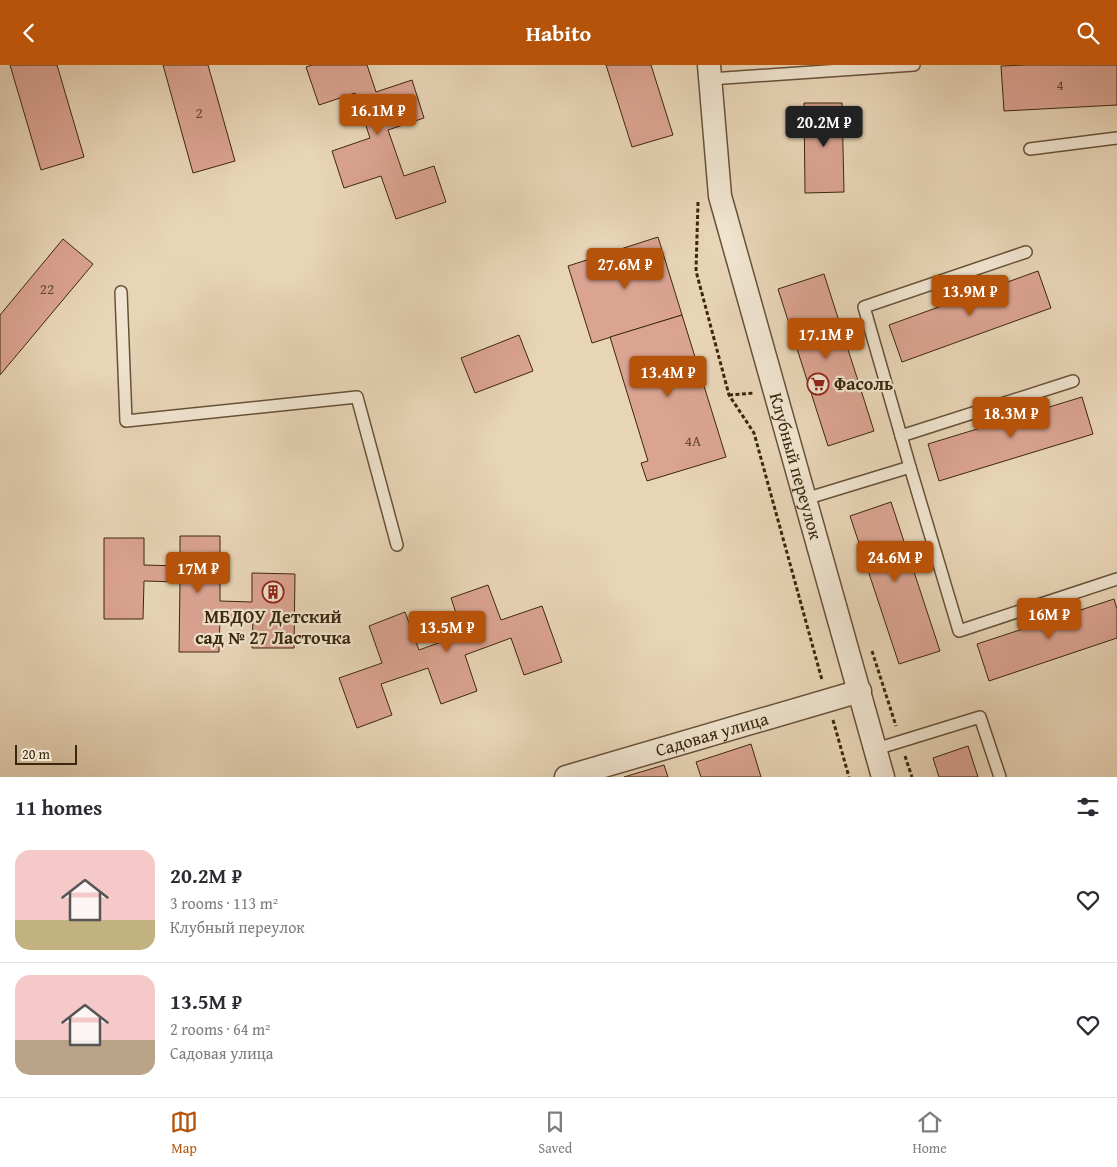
<!DOCTYPE html>
<html lang="en">
<head>
<meta charset="utf-8">
<style>
  :root { --surface:#fff; --page:#f7f7f7; --text:#2b2b33; --muted:#7c7c81; --line:#e1e1e2; --accent:#b45309 }
  body { margin:0; font-family:"Gentium Book Plus",serif; background:var(--page); color:var(--text); height:100vh; display:flex; flex-direction:column; font-size:19px; white-space:nowrap }
  * { box-sizing:border-box; margin:0 }
  p { font-size:16px; color:var(--muted) }
  .icon { flex:none; width:28px; height:28px; fill:none; stroke:currentColor; stroke-width:2; stroke-linecap:round; stroke-linejoin:round }
  .map { position:relative; height:712px; overflow:hidden }
  .panel { display:flex; flex-direction:column; background:var(--surface); flex:1 }
  .panel>* { flex:none }
  .scale { position:absolute; left:15px; bottom:12px; width:62px; box-sizing:border-box; padding-left:5px; border:2px solid #3c270c; border-top:0; font-size:14px; line-height:18px; white-space:nowrap; color:#3c270c; -webkit-text-stroke:4px #f0e4d0; paint-order:stroke }
  .price { position:absolute; translate:-50% -42px; padding:0 11px; border-radius:5px; background:var(--accent); color:#fff; font-size:16px; line-height:32px; filter:drop-shadow(0 1px 2px #0008) }
  .price::after { content:''; position:absolute; left:50%; top:30px; width:15px; height:11px; margin-left:-8px; background:inherit; clip-path:polygon(0 0,100% 0,50% 100%) }
  .price.active { background:#222; color:#fff }
  ul { padding:0; list-style:none }
  li { display:flex; align-items:center; gap:15px; height:125px; padding:0 15px }
  li+li { border-top:1px solid var(--line) }
  li span { display:grid; place-items:center; flex:none; width:140px; height:100px; border-radius:15px; color:#555 }
  li>.icon { margin-inline-start:auto }
  span .icon { width:60px; height:60px; fill:#fffc; stroke-width:1 }
  li b { font-size:21px }
  h2 { display:flex; justify-content:space-between; align-items:center; height:60px; padding:0 15px; font-size:21px }
  header { display:flex; justify-content:space-between; align-items:center; height:65px; padding:0 15px; background:var(--accent); color:#fff; font-size:22px; font-weight:800 }
  .tab-bar { display:flex; justify-content:space-around; align-items:center; height:70px; border-top:1px solid var(--line); background:var(--surface); font-size:14px; color:var(--muted) }
  .tab-bar a { display:grid; justify-items:center; gap:2px }
  .tab-bar .active { color:var(--accent) }
  .map>svg:first-child { display:block }
</style>
</head>
<body>
<header><svg class="icon" aria-label="back" viewBox="0 0 24 24"><path d="M15 5l-7 7 7 7"/></svg>Habito<svg class="icon" aria-label="search" viewBox="0 0 24 24"><circle cx="10" cy="10" r="6"/><path d="M15 15l6 6"/></svg></header>
<div class="map">
<svg width="1117" height="712" viewBox="0 0 1117 712">
  <rect width="100%" height="100%" fill="#e8d5b7"/>
  <filter id="stains"><feTurbulence type="fractalNoise" baseFrequency=".004" numOctaves="4"/><feColorMatrix values="0 0 0 0 .2 0 0 0 0 .09 0 0 0 0 .02 0 0 0 .5 -.17"/></filter>
  <radialGradient id="worn" r=".72"><stop offset=".6" stop-color="#630" stop-opacity="0"/><stop offset="1" stop-color="#630" stop-opacity=".3"/></radialGradient>
  <g fill="#dba392" stroke="#3c270c">
    <path d="M 10,0 L 57,0 L 84,92 L 41,105 Z"/>
    <path d="M 163,0 L 208,0 L 235,96 L 193,108 Z"/>
    <path d="M 312,0 L 367,0 L 376,27 L 412,15 L 424,53 L 388,65 L 404,111 L 434,101 L 446,137 L 396,154 L 381,111 L 344,123 L 332,86 L 370,73 L 355,28 L 319,40 L 306,2 Z"/>
    <path d="M 606,0 L 651,0 L 673,70 L 632,82 Z"/>
    <path d="M 1026,0 L 1117,0 L 1117,40 L 1004,46 L 1001,1 Z"/>
    <path d="M 804,38 L 842,38 L 844,127 L 805,128 Z"/>
    <path d="M 658,172 L 682,250 L 592,278 L 568,201 Z"/>
    <path d="M 63,174 L 93,199 L 0,310 L 0,250 Z"/>
    <path d="M 1038,206 L 1051,243 L 902,297 L 889,260 Z"/>
    <path d="M 824,209 L 874,366 L 828,381 L 778,224 Z"/>
    <path d="M 682,250 L 726,392 L 647,416 L 641,398 L 648,396 L 610,272 Z"/>
    <path d="M 519,270 L 533,306 L 475,328 L 461,293 Z"/>
    <path d="M 1082,332 L 1093,369 L 939,416 L 928,379 Z"/>
    <path d="M 891,437 L 940,586 L 899,599 L 850,451 Z"/>
    <path d="M 180,471 L 220,471 L 220,536 L 252,537 L 252,508 L 295,509 L 294,583 L 252,583 L 253,553 L 220,552 L 219,587 L 179,587 L 180,517 L 144,516 L 143,554 L 104,554 L 104,473 L 144,473 L 144,500 L 180,501 Z"/>
    <path d="M 488,520 L 501,555 L 542,541 L 562,597 L 524,610 L 511,573 L 465,590 L 477,626 L 441,639 L 428,603 L 381,619 L 392,650 L 357,663 L 339,613 L 382,598 L 369,561 L 405,547 L 419,585 L 463,569 L 451,533 Z"/>
    <path d="M 1114,534 L 1117,544 L 1117,573 L 989,616 L 977,579 Z"/>
    <path d="M 751,679 L 761,712 L 701,712 L 696,697 Z"/>
    <path d="M 968,681 L 978,712 L 939,712 L 933,693 Z"/>
    <path d="M 664,700 L 668,712 L 624,712 Z"/>
  </g>
  <g fill="none" stroke-linecap="round" stroke-linejoin="round">
    <g stroke="#675237" stroke-width="14">
      <g id="service">
        <path d="M 710,14 L 914,0"/>
        <path d="M 1030,84 L 1117,73"/>
        <path d="M 121,227 L 126,356 L 357,332 L 397,480"/>
        <path d="M 901,371 L 1073,316"/>
        <path d="M 910,402 L 864,242 L 1026,187"/>
        <path d="M 805,434 L 910,402 L 959,566 L 1117,514"/>
        <path d="M 876,684 L 980,652 L 1000,712"/>
      </g>
    </g>
    <g stroke="#675237" stroke-width="25">
      <g id="minor">
        <path id="s1" d="M 709,0 L 720,131 L 883,712"/>
        <path id="s2" d="M 566,712 L 860,626"/>
      </g>
    </g>
    <g stroke="#3c270c" stroke-width="3" stroke-dasharray="4 2.5" stroke-linecap="butt">
      <path d="M 698,137 L 696,206 L 729,330 L 754,368 L 822,615"/>
      <path d="M 729,330 L 754,328"/>
      <path d="M 872,586 L 896,661"/>
      <path d="M 833,655 L 849,712"/>
      <path d="M 905,691 L 912,712"/>
    </g>
    <use href="#service" stroke="#f0e4d0" stroke-width="11"/>
    <use href="#minor" stroke="#f0e4d0" stroke-width="22"/>
  </g>
  <defs>
    <g id="supermarket-ring" transform="scale(1.125)"><circle r="9.5" fill="#f0e4d0" stroke="#8f2418" stroke-width="1.5"/><path d="M-6-5.5h2.5l.6 2H6L4.5 2H-2.5L-4.4-4H-6ZM-1.5 3.2a1.3 1.3 0 1 0 .1 0ZM3 3.2a1.3 1.3 0 1 0 .1 0Z" fill="#8f2418"/></g>
    <g id="building-ring" transform="scale(1.125)"><circle r="9.5" fill="#f0e4d0" stroke="#8f2418" stroke-width="1.5"/><path d="M-4-6H4V6H1V3H-1V6H-4ZM-2.5-4.3h1.7v1.8h-1.7ZM.8-4.3h1.7v1.8H.8ZM-2.5-1h1.7V.8h-1.7ZM.8-1h1.7V.8H.8Z" fill="#8f2418"/></g>
  </defs>
  <g fill-rule="evenodd">
    <use href="#supermarket-ring" x="818" y="319"/>
    <use href="#building-ring" x="273" y="527"/>
  </g>
  <g text-anchor="middle" stroke-width="4.5" stroke-linejoin="round" paint-order="stroke">
    <g font-size="15" fill="#64462e">
      <text x="1060" y="25">4</text>
      <text x="199" y="53">2</text>
      <text x="47" y="229">22</text>
      <text x="693" y="381">4А</text>
    </g>
    <g font-size="18" font-weight="bold" fill="#3c270c" stroke="#f0e4d0" text-anchor="start">
      <text x="834" y="325">Фасоль</text>
      <text x="273" y="558" text-anchor="middle">МБДОУ Детский<tspan x="273" dy="21">сад № 27 Ласточка</tspan></text>
    </g>
    <g font-size="18" fill="#3c270c" stroke="#f0e4d0">
      <text dy="6" stroke="none"><textPath href="#s1" startOffset="412">Клубный переулок</textPath></text>
      <text dy="6" stroke="none"><textPath href="#s2" startOffset="152">Садовая улица</textPath></text>
    </g>
  </g>
  <rect width="100%" height="100%" filter="url(#stains)"/>
  <rect width="100%" height="100%" fill="url(#worn)"/>
</svg>
<div class="scale">20 m</div>
<b class="price" style="left:378px;top:71px">16.1M ₽</b>
<b class="price active" style="left:824px;top:83px">20.2M ₽</b>
<b class="price" style="left:625px;top:225px">27.6M ₽</b>
<b class="price" style="left:970px;top:252px">13.9M ₽</b>
<b class="price" style="left:826px;top:295px">17.1M ₽</b>
<b class="price" style="left:668px;top:333px">13.4M ₽</b>
<b class="price" style="left:1011px;top:374px">18.3M ₽</b>
<b class="price" style="left:895px;top:518px">24.6M ₽</b>
<b class="price" style="left:198px;top:529px">17M ₽</b>
<b class="price" style="left:1049px;top:575px">16M ₽</b>
<b class="price" style="left:447px;top:588px">13.5M ₽</b>
</div>
<section class="panel">
<h2>11 homes<svg class="icon" aria-label="filters" viewBox="0 0 24 24"><path d="M4 7h16M4 17h16"/><circle cx="9" cy="7" r="2"/><circle cx="15" cy="17" r="2"/></svg></h2>
<ul>
<li><span style="background:linear-gradient(#f6c9c9 70%,#c2b280 0)"><svg class="icon" aria-label="home" viewBox="0 0 24 24"><path d="M3 11l9-7 9 7M6 9v11h12V9"/></svg></span><div><b>20.2M ₽</b><p>3 rooms · 113 m²</p><p>Клубный переулок</p></div><svg class="icon" aria-label="heart" viewBox="0 0 24 24"><path d="M12 20l-8-8c-3-5 5-10 8-4 3-6 11-1 8 4z"/></svg></li>
<li><span style="background:linear-gradient(#f6c9c9 65%,#b9a48a 0)"><svg class="icon" aria-label="home" viewBox="0 0 24 24"><path d="M3 11l9-7 9 7M6 9v11h12V9"/></svg></span><div><b>13.5M ₽</b><p>2 rooms · 64 m²</p><p>Садовая улица</p></div><svg class="icon" aria-label="heart" viewBox="0 0 24 24"><path d="M12 20l-8-8c-3-5 5-10 8-4 3-6 11-1 8 4z"/></svg></li>
</ul>
</section>
<nav class="tab-bar">
<a class="active"><svg class="icon" aria-label="map" viewBox="0 0 24 24"><path d="M3 6l6-2 6 2 6-2v14l-6 2-6-2-6 2zM9 4v14M15 6v14"/></svg>Map</a>
<a><svg class="icon" aria-label="saved" viewBox="0 0 24 24"><path d="M7 4h10v16l-5-4-5 4z"/></svg>Saved</a>
<a><svg class="icon" aria-label="home" viewBox="0 0 24 24"><path d="M3 11l9-7 9 7M6 9v11h12V9"/></svg>Home</a>
</nav>
</body>
</html>
